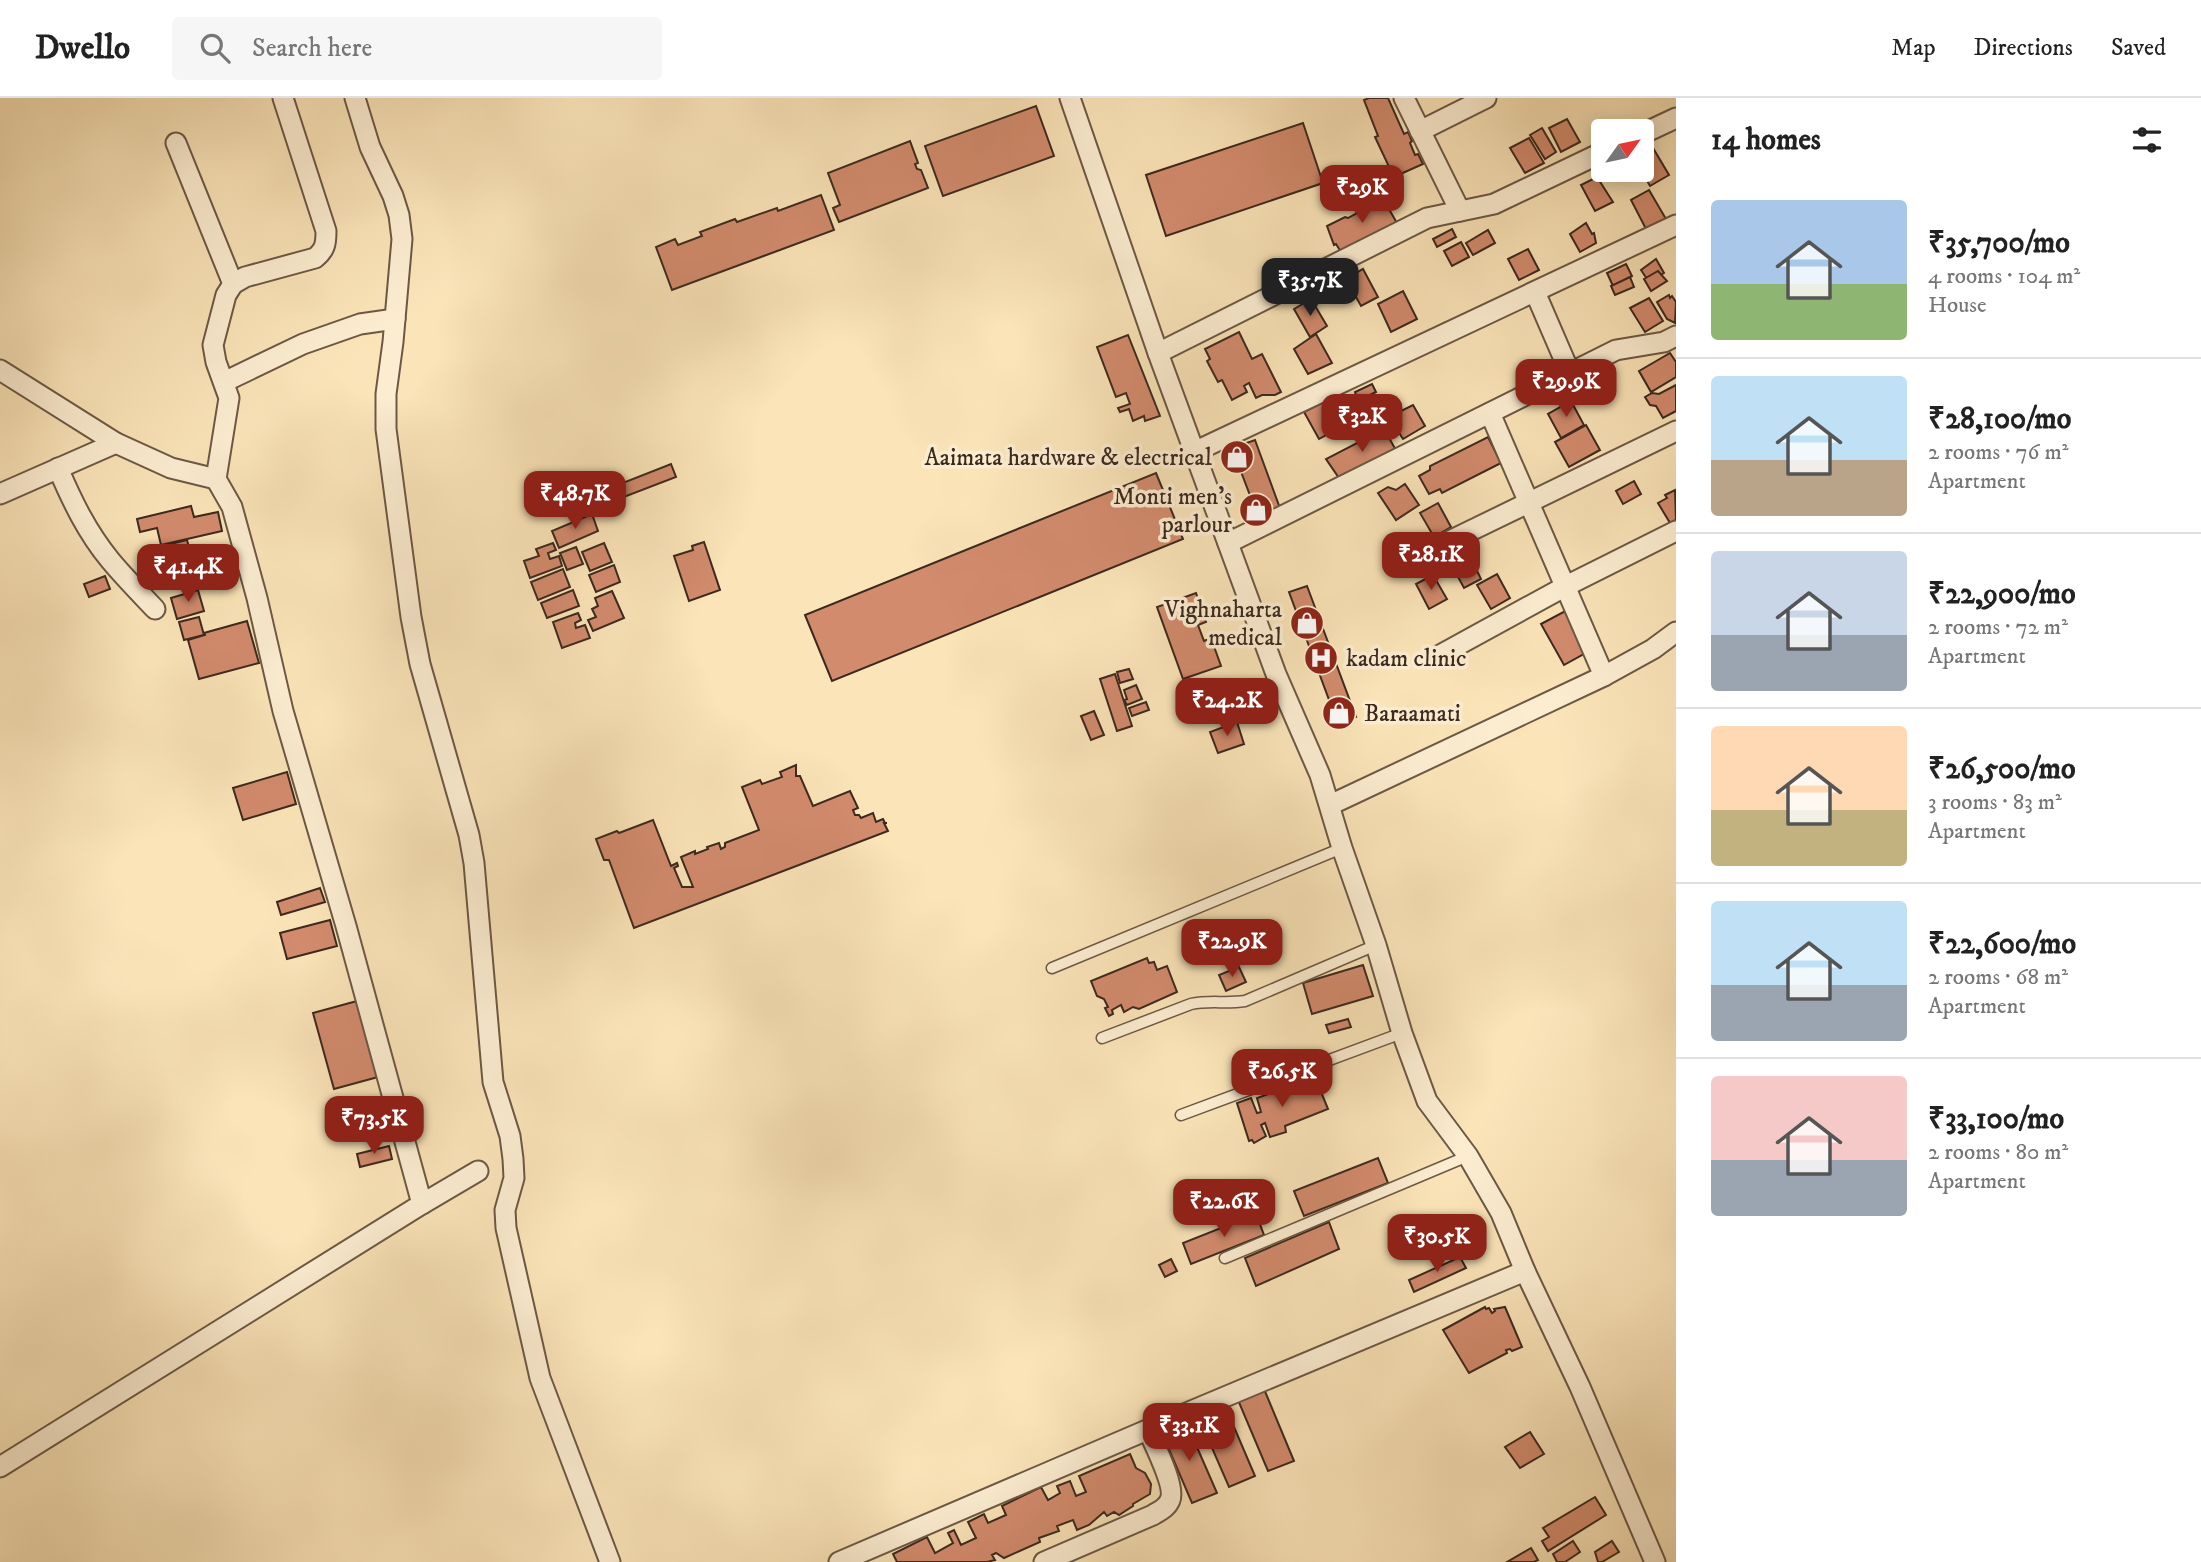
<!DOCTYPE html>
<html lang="en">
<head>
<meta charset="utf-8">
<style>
  :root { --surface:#fff; --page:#f6f6f6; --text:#222; --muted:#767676; --line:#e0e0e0; --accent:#8f2418 }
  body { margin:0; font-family:"IM FELL DW Pica",serif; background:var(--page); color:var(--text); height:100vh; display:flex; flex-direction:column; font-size:26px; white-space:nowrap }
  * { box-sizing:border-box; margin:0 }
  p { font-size:23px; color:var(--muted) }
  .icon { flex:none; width:38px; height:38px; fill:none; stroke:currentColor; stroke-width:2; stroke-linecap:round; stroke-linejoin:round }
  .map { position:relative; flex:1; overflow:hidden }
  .side { display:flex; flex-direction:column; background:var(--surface); width:525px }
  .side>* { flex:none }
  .needle { width:46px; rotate:57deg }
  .controls { position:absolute; left:1591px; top:21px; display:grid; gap:14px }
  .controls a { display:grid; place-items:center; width:63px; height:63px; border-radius:7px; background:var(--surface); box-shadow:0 4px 18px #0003; font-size:35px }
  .price { position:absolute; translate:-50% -60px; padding:0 16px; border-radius:14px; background:var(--accent); color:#fff; font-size:23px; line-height:46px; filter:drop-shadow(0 2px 4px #0008) }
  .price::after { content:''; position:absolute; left:50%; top:42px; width:21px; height:16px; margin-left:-10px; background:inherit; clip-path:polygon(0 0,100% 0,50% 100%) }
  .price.current { background:#222; color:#fff }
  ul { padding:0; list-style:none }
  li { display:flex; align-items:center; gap:21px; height:175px; padding:0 35px }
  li+li { border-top:2px solid var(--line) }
  li span { display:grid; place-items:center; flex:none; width:196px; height:140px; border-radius:7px; color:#555 }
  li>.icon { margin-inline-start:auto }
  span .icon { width:84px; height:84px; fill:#fffc; stroke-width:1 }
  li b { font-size:30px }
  h2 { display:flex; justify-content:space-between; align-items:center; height:84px; padding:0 35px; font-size:30px }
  header { display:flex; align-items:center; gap:42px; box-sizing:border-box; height:98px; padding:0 35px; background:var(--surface); border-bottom:2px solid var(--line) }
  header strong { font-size:33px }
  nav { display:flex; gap:38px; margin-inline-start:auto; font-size:24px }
  .search { width:490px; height:63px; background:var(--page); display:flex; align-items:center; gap:18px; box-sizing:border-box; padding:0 24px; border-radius:7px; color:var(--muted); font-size:26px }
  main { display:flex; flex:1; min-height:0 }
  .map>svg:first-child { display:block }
</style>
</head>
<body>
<header>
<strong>Dwello</strong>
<div class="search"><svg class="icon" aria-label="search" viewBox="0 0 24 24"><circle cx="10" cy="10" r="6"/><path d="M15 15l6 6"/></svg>Search here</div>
<nav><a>Map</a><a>Directions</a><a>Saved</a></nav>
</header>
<main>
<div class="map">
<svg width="1676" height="1464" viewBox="0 0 1676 1464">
  <rect width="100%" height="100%" fill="#fae4b8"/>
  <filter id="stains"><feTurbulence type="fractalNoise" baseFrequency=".00286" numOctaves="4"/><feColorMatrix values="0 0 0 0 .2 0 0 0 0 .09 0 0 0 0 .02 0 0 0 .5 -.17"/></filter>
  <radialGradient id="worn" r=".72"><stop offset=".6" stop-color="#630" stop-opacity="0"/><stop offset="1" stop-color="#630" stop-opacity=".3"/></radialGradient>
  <g fill="#d28b6d" stroke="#3c291e" stroke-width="2">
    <path d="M 1369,0 L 1388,0 L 1404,36 L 1408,34 L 1412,43 L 1410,45 L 1415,57 L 1418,56 L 1423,66 L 1396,78 L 1391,73 L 1375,39 L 1378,38 L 1364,2 Z"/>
    <path d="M 1036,8 L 1054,58 L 943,98 L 925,48 Z"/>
    <path d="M 1567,21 L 1580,44 L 1561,54 L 1549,30 Z"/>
    <path d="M 1303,25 L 1323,85 L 1166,138 L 1146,77 Z"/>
    <path d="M 1542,30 L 1556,54 L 1545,61 L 1530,37 Z"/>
    <path d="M 1529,40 L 1544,65 L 1525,75 L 1510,50 Z"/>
    <path d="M 910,43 L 918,65 L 915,66 L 917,71 L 921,72 L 928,90 L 839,124 L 833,110 L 840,107 L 828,75 Z"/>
    <path d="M 1653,50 L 1669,77 L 1650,88 L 1641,72 L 1642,57 Z"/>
    <path d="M 1597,79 L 1613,104 L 1595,113 L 1581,87 Z"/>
    <path d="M 1649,92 L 1666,121 L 1646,131 L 1631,102 Z"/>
    <path d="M 821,97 L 834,132 L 672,192 L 656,149 L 675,141 L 678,147 L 702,138 L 700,134 L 735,121 L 737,124 L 777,110 L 778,113 Z"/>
    <path d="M 1382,99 L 1397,125 L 1341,154 L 1336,146 L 1334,147 L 1327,128 L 1345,119 L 1348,120 L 1357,115 L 1356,113 Z"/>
    <path d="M 1586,125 L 1592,136 L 1594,135 L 1596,145 L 1580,154 L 1570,136 Z"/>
    <path d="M 1452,131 L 1456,139 L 1437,149 L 1433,141 Z"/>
    <path d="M 1488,132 L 1495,145 L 1473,157 L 1466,145 Z"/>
    <path d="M 1461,144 L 1469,159 L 1452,168 L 1444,153 Z"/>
    <path d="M 1528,151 L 1539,172 L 1519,182 L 1508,161 Z"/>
    <path d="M 1656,161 L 1664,175 L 1649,184 L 1641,172 Z"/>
    <path d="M 1626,166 L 1632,178 L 1613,188 L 1607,175 Z"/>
    <path d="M 1363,171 L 1378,199 L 1361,208 L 1346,181 Z"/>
    <path d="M 1658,173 L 1667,183 L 1651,193 L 1644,181 Z"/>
    <path d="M 1630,179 L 1634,189 L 1615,197 L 1611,188 Z"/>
    <path d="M 1403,193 L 1417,221 L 1391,234 L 1378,206 Z"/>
    <path d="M 1669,197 L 1670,200 L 1672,198 L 1676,204 L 1675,225 L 1667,221 L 1657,204 Z"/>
    <path d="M 1649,200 L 1663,223 L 1645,234 L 1630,210 Z"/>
    <path d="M 1311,201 L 1327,228 L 1310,239 L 1294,211 Z"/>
    <path d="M 1239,234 L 1252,261 L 1262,256 L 1281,294 L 1275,297 L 1262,297 L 1256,300 L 1249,285 L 1244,288 L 1247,294 L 1232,302 L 1222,282 L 1218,284 L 1207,263 L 1210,261 L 1205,251 Z"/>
    <path d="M 1316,236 L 1332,265 L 1308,276 L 1294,251 Z"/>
    <path d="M 1128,237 L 1160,318 L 1145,323 L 1144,318 L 1133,323 L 1129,311 L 1120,314 L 1118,310 L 1130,306 L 1126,295 L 1116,299 L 1097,249 Z"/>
    <path d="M 1670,255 L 1676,264 L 1676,279 L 1651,294 L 1639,273 Z"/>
    <path d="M 1372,286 L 1376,294 L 1358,303 L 1355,294 Z"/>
    <path d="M 1676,287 L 1676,313 L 1663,320 L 1656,308 L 1650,307 L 1645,299 L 1652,295 L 1659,296 Z"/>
    <path d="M 1571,303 L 1584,327 L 1561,340 L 1548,316 Z"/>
    <path d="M 1323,304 L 1337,331 L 1319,341 L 1304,314 Z"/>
    <path d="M 1413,307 L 1425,328 L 1403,341 L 1389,319 Z"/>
    <path d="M 1586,327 L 1600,352 L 1569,369 L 1555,344 Z"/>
    <path d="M 1384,331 L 1397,354 L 1339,380 L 1326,361 Z"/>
    <path d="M 1488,339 L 1501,365 L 1442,395 L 1440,391 L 1429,396 L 1419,378 L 1430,372 L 1430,368 Z"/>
    <path d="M 1255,342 L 1281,413 L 1259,421 L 1232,350 Z"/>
    <path d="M 671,366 L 676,379 L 616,402 L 610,390 Z"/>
    <path d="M 1156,375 L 1183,441 L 832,583 L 805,517 Z"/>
    <path d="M 1634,383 L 1641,396 L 1623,406 L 1616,393 Z"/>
    <path d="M 1405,386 L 1419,407 L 1396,422 L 1378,395 L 1388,389 L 1396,392 Z"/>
    <path d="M 1675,392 L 1676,422 L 1670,425 L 1658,405 L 1667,400 L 1665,397 Z"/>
    <path d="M 1438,405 L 1451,429 L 1434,439 L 1420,415 Z"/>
    <path d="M 191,408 L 194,419 L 218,414 L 222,433 L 161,447 L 157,430 L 140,434 L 137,421 Z"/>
    <path d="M 592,416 L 598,433 L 559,450 L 552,433 Z"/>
    <path d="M 187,442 L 193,465 L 156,474 L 150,451 Z"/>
    <path d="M 704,444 L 720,492 L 689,503 L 674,458 L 693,452 L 692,448 Z"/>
    <path d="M 553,445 L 556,452 L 548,455 L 550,461 L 559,458 L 562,468 L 530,480 L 524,463 L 539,458 L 536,451 Z"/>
    <path d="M 604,445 L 612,464 L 590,473 L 582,454 Z"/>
    <path d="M 576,449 L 583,466 L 567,472 L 560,455 Z"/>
    <path d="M 1469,456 L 1481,481 L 1464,490 L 1450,464 Z"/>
    <path d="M 228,460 L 233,482 L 202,490 L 196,468 Z"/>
    <path d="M 614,467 L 620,484 L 596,494 L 589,477 Z"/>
    <path d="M 563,471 L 570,489 L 538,502 L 531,484 Z"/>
    <path d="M 1497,476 L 1510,500 L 1491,511 L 1477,487 Z"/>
    <path d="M 1433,477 L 1447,501 L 1429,511 L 1416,486 Z"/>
    <path d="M 105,478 L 110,491 L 89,499 L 84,486 Z"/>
    <path d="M 1307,488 L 1356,619 L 1338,626 L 1289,494 Z"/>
    <path d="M 198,492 L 204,513 L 177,521 L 171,500 Z"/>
    <path d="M 573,492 L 579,508 L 547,520 L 541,505 Z"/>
    <path d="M 612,493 L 624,520 L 593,533 L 588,522 L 596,519 L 592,511 L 598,508 L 595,500 Z"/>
    <path d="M 1196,495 L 1206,524 L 1198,527 L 1204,543 L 1211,540 L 1221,568 L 1183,581 L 1157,509 Z"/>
    <path d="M 1569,511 L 1591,552 L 1564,567 L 1541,526 Z"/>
    <path d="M 578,515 L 581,522 L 575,525 L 576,530 L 585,527 L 590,540 L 562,550 L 553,524 Z"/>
    <path d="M 199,519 L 204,537 L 184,542 L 179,524 Z"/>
    <path d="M 247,523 L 259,565 L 199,581 L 188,542 L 205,537 L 204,535 Z"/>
    <path d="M 1129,571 L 1133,581 L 1120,585 L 1117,574 Z"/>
    <path d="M 1115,576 L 1132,628 L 1117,633 L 1100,581 Z"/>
    <path d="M 1136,587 L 1142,601 L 1127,607 L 1124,602 L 1127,601 L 1124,592 Z"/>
    <path d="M 1146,604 L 1149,612 L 1132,618 L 1129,610 Z"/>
    <path d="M 1094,613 L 1104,637 L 1091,642 L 1081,618 Z"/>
    <path d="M 1237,624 L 1244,646 L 1218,655 L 1210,634 Z"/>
    <path d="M 796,667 L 796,678 L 800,678 L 813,708 L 850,693 L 858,710 L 853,712 L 855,717 L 859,717 L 861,720 L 873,715 L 876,724 L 883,721 L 885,725 L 887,725 L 884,725 L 888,733 L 634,830 L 609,762 L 604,762 L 596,741 L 617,733 L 619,735 L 653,722 L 671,768 L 677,765 L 678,768 L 674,770 L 682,789 L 693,789 L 681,759 L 695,753 L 695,756 L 708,751 L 707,749 L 719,745 L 721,751 L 725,749 L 725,745 L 759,732 L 742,689 L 760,682 L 762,686 L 782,679 L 780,674 Z"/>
    <path d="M 287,674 L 296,706 L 243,722 L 233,690 Z"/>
    <path d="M 320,790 L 325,804 L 281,817 L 277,804 Z"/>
    <path d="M 330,822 L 337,848 L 287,861 L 280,835 Z"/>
    <path d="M 1147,860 L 1149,865 L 1154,864 L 1157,872 L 1167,868 L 1177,894 L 1139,911 L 1133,909 L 1124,914 L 1121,907 L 1112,912 L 1113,916 L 1109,918 L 1105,910 L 1108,909 L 1104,901 L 1097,898 L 1091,883 Z"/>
    <path d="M 1363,867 L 1373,898 L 1312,916 L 1303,885 Z"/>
    <path d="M 1239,869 L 1246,884 L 1226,893 L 1219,877 Z"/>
    <path d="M 357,903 L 378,979 L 334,991 L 313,915 Z"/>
    <path d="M 1348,921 L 1351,929 L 1329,935 L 1326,927 Z"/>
    <path d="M 1315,979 L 1328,1011 L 1285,1028 L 1286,1034 L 1270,1039 L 1265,1025 L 1261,1027 L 1266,1038 L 1254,1045 L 1252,1042 L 1249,1043 L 1237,1005 L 1251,1000 L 1257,1015 L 1261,1014 L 1257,1000 Z"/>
    <path d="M 389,1048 L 392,1061 L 360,1069 L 357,1056 Z"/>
    <path d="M 1378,1060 L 1388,1085 L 1304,1118 L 1294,1093 Z"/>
    <path d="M 1256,1116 L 1264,1137 L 1191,1166 L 1183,1145 Z"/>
    <path d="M 1329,1124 L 1339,1151 L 1256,1188 L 1245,1160 Z"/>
    <path d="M 1460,1159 L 1466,1170 L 1414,1194 L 1409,1182 Z"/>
    <path d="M 1171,1161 L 1177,1173 L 1165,1179 L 1159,1167 Z"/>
    <path d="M 1485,1209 L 1486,1211 L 1489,1210 L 1492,1215 L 1495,1213 L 1494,1211 L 1505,1209 L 1522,1249 L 1512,1253 L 1510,1251 L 1506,1252 L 1507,1255 L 1469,1275 L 1443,1232 Z"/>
    <path d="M 1264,1291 L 1294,1363 L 1268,1373 L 1238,1302 Z"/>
    <path d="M 1225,1308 L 1255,1378 L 1229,1389 L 1199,1320 Z"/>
    <path d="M 1186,1324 L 1217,1395 L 1192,1405 L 1162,1335 Z"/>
    <path d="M 1530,1334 L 1544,1356 L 1520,1370 L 1505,1349 Z"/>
    <path d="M 1130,1356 L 1136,1370 L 1145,1375 L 1151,1386 L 1150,1396 L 1133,1406 L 1133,1408 L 1119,1417 L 1114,1414 L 1107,1418 L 1104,1414 L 1089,1427 L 1077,1432 L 1073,1422 L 1057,1428 L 1059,1433 L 1039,1440 L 1040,1444 L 1004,1460 L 996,1455 L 992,1457 L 995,1462 L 987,1464 L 897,1464 L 893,1456 L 927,1439 L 935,1455 L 953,1445 L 948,1435 L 954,1432 L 961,1447 L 976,1440 L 968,1424 L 984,1416 L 988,1425 L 1006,1417 L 1002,1408 L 1041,1389 L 1048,1402 L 1060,1395 L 1057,1388 L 1070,1383 L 1076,1398 L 1086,1394 L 1079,1378 Z"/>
    <path d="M 1595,1399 L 1606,1417 L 1548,1453 L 1542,1443 L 1549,1439 L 1543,1430 Z"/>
    <path d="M 1573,1443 L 1580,1454 L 1565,1464 L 1557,1464 L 1553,1456 Z"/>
    <path d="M 1612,1443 L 1619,1454 L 1602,1464 L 1598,1464 L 1595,1454 Z"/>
    <path d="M 1531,1450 L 1538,1462 L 1534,1464 L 1507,1464 Z"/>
  </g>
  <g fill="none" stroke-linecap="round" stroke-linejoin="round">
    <g stroke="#6c5844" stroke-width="13">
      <g id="lane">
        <path d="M 1052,870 L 1342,750"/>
        <path d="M 1102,940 L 1191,906 C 1209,902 1226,906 1245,903 L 1376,847"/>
        <path d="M 1181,1017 L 1402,935"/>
        <path d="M 1225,1160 L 1468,1058"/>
      </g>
    </g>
    <g stroke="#6c5844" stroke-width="23">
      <g id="street">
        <path d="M 283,0 L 326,133 C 326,146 325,152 315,160 L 245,179 L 233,186 L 226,197 L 213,247 L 216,264 L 229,300 L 216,381 L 232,409 L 257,500 L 283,613 L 346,828 L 422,1106"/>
        <path d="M 355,0 L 370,49 L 393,98 L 399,117 L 402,141 L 393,244 L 386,296 L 386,331 L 411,519 L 420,566 L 469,737 L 474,765 L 493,984 L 510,1038 L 513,1061 L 514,1080 L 505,1112 L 506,1130 L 540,1280 L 610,1464"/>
        <path d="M 1070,0 L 1158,255 L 1276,576 L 1320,677 L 1342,750 L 1376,847 L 1402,935 L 1427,1003 L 1468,1058 L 1501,1115 L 1525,1173 L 1580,1289 L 1655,1464"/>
        <path d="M 1404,0 L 1460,113"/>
        <path d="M 1420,33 L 1486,0"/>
        <path d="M 1642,36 L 1676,20"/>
        <path d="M 176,45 L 233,186"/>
        <path d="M 1158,255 L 1427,120 L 1494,106 L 1603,54"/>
        <path d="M 0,272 L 116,345 L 171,370 L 216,381"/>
        <path d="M 1570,275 L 1616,252 L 1664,244 L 1676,238"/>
        <path d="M 224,284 L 303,246 L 360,226 L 395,221"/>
        <path d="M 1490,315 L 1604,578"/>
        <path d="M 1194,354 L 1676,127"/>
        <path d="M 58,370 C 72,403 87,434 110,462 C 124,479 140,495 155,511"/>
        <path d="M 0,396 L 116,345"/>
        <path d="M 1228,445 L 1570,275 L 1535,194"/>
        <path d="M 1398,468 L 1676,333"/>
        <path d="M 1440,557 L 1566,488 L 1676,433"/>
        <path d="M 1330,707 L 1604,578 L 1653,551 L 1676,534"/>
        <path d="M 0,1369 L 422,1106 L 478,1073"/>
        <path d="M 839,1464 L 1196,1311 L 1525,1173"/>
        <path d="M 1044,1464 L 1153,1417 C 1159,1413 1167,1410 1170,1402 C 1176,1389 1154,1346 1148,1332"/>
      </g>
    </g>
    <use href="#lane" stroke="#fcedd1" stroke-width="10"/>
    <use href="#street" stroke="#fcedd1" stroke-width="19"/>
  </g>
  <defs>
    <g id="shop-disc" transform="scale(1.75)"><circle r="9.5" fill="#8f2418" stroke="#fcedd1"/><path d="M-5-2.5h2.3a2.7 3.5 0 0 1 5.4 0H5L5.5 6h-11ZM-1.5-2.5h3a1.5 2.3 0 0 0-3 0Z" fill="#fff"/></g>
    <g id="hospital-disc" transform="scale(1.75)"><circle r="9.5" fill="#8f2418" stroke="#fcedd1"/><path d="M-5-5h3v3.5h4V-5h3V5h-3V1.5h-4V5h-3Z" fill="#fff"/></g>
  </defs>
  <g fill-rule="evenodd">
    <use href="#shop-disc" x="1237" y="359"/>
    <use href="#shop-disc" x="1256" y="412"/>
    <use href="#shop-disc" x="1307" y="525"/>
    <use href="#hospital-disc" x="1321" y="560"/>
    <use href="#shop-disc" x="1339" y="615"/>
  </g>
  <g text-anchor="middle" stroke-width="7" stroke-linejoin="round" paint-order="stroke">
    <g font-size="24" fill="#3c291e" stroke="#fcedd1" text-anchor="end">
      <text x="1212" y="367">Aaimata hardware &amp; electrical</text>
      <text x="1232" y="406">Monti men's<tspan x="1232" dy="28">parlour</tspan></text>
      <text x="1282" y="519">Vighnaharta<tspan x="1282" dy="28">medical</tspan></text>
      <text x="1346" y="568" text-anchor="start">kadam clinic</text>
      <text x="1364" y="623" text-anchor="start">Baraamati</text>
    </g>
  </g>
  <rect width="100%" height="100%" filter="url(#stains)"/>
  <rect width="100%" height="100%" fill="url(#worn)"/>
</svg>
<div class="controls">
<a><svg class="needle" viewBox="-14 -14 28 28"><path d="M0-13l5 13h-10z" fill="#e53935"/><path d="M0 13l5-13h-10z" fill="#767676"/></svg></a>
</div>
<b class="price" style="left:1362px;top:127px">₹29K</b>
<b class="price current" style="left:1310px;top:220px">₹35.7K</b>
<b class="price" style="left:1566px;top:321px">₹29.9K</b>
<b class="price" style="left:1362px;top:356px">₹32K</b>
<b class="price" style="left:575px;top:433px">₹48.7K</b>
<b class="price" style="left:1431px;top:494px">₹28.1K</b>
<b class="price" style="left:188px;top:506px">₹41.4K</b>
<b class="price" style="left:1227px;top:640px">₹24.2K</b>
<b class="price" style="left:1232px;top:881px">₹22.9K</b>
<b class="price" style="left:1282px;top:1011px">₹26.5K</b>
<b class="price" style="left:374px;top:1058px">₹73.5K</b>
<b class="price" style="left:1224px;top:1141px">₹22.6K</b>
<b class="price" style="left:1437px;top:1176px">₹30.5K</b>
<b class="price" style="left:1189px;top:1365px">₹33.1K</b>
</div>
<section class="side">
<h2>14 homes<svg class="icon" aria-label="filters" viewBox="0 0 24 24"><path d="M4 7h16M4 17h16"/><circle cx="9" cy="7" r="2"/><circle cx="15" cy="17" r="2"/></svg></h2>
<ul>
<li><span style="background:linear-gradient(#a9c7e8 60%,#8fb573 0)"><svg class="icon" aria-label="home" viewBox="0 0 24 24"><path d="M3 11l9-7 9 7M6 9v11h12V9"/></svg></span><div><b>₹35,700/mo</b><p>4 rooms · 104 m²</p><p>House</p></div></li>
<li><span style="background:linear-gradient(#bfe0f5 60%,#b9a48a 0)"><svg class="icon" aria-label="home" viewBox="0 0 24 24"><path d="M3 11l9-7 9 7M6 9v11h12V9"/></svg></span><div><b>₹28,100/mo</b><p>2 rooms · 76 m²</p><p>Apartment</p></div></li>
<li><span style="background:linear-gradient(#c9d6e8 60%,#9aa5b1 0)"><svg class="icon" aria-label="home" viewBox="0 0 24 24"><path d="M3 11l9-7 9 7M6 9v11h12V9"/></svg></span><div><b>₹22,900/mo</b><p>2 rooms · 72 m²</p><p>Apartment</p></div></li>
<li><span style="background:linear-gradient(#ffd9b3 60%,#c2b280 0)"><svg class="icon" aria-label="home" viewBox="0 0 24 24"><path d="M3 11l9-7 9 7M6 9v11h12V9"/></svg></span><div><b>₹26,500/mo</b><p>3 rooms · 83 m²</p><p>Apartment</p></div></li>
<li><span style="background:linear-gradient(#bfe0f5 60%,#9aa5b1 0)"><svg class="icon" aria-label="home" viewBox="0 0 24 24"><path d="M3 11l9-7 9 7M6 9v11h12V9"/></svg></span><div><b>₹22,600/mo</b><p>2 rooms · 68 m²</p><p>Apartment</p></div></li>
<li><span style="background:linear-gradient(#f6c9c9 60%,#9aa5b1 0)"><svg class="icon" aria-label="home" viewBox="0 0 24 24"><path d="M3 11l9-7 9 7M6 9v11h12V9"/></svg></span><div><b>₹33,100/mo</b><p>2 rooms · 80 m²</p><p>Apartment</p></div></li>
</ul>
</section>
</main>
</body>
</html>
